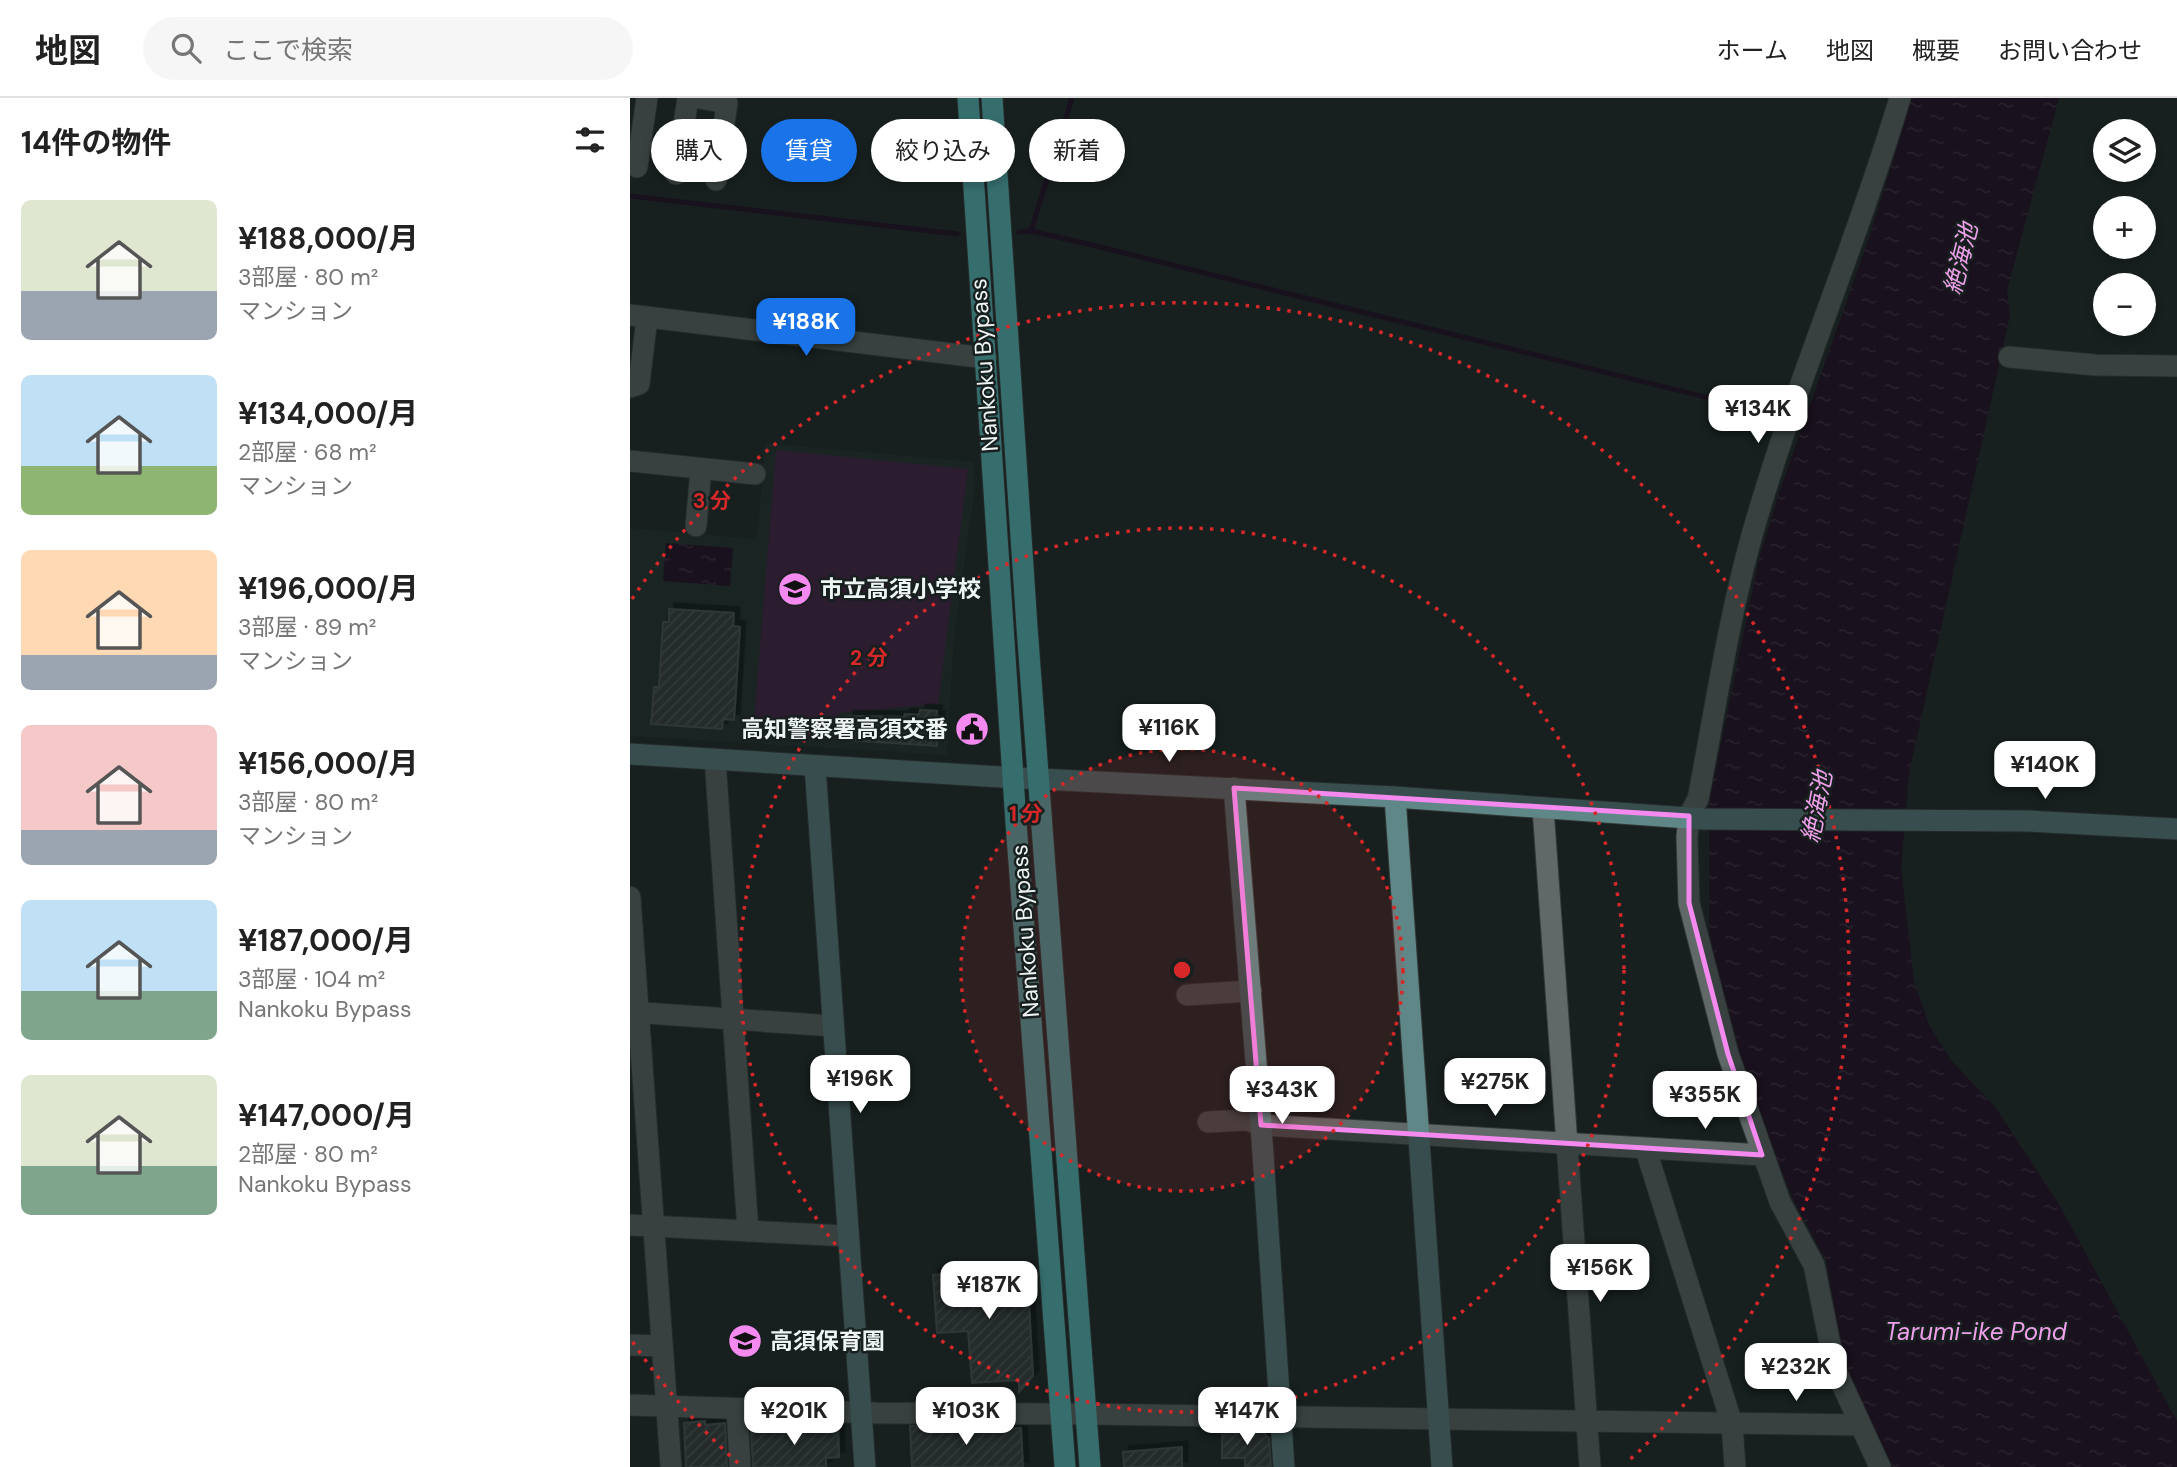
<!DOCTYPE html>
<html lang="ja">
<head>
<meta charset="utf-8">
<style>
  :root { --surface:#fff; --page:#f6f6f6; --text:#222; --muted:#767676; --line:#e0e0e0; --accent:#1a73e8 }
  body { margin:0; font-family:"DM Sans","Noto Sans JP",sans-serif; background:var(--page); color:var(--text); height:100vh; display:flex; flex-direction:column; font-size:26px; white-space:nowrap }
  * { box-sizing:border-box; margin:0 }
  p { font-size:23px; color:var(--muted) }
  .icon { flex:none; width:38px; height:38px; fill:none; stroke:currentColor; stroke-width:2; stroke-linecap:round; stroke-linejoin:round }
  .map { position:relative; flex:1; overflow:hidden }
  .sheet { display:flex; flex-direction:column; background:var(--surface); width:630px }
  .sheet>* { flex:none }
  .top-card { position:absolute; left:21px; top:21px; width:665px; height:63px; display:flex; gap:14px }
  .controls { position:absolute; left:1463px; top:21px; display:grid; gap:14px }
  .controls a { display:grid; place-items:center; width:63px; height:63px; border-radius:50%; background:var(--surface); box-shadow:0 4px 10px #0003; font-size:35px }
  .price { position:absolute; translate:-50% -60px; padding:0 16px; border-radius:14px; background:#fff; color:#222; font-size:23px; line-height:46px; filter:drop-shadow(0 2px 4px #0008) }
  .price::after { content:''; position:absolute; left:50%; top:42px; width:21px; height:16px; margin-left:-10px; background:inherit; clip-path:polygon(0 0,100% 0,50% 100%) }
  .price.on { background:var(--accent); color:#fff }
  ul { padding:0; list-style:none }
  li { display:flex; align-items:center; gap:21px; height:175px; padding:0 21px }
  li span { display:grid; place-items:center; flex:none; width:196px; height:140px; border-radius:10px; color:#555 }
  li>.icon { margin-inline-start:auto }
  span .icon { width:84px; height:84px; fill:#fffc; stroke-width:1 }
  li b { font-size:30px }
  h2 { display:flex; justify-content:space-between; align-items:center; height:84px; padding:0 21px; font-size:30px }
  .chip { padding:0 24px; border-radius:32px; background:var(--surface); box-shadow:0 4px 10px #0003; font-size:24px; line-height:63px }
  .chip.on { background:var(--accent); color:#fff }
  header { display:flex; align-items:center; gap:42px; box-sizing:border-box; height:98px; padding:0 35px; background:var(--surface); border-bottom:2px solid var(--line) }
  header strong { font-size:33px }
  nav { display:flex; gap:38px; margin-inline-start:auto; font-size:24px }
  .search { width:490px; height:63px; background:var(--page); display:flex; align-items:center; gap:18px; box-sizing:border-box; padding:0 24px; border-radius:38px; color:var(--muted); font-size:26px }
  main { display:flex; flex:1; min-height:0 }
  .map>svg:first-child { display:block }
</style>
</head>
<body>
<header>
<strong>地図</strong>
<div class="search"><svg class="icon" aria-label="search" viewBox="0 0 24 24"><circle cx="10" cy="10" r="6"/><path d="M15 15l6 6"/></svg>ここで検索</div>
<nav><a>ホーム</a><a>地図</a><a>概要</a><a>お問い合わせ</a></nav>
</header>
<main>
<section class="sheet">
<h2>14件の物件<svg class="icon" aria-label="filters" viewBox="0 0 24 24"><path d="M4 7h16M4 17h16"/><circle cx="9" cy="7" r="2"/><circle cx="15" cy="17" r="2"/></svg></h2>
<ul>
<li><span style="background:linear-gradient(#dfe7d0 65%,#9aa5b1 0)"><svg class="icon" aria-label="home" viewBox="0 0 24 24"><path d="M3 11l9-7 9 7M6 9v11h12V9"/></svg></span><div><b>¥188,000/月</b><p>3部屋 · 80 m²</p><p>マンション</p></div></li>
<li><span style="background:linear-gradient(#bfe0f5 65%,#8fb573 0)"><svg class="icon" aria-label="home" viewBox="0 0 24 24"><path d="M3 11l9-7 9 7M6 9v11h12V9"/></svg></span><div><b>¥134,000/月</b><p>2部屋 · 68 m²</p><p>マンション</p></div></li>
<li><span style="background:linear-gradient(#ffd9b3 75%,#9aa5b1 0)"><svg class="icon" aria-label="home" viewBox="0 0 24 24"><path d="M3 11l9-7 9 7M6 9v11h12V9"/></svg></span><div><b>¥196,000/月</b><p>3部屋 · 89 m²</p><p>マンション</p></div></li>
<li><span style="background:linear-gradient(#f6c9c9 75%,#9aa5b1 0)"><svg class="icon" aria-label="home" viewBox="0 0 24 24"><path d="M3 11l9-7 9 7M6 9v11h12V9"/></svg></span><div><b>¥156,000/月</b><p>3部屋 · 80 m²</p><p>マンション</p></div></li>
<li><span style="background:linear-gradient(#bfe0f5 65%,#7fa58c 0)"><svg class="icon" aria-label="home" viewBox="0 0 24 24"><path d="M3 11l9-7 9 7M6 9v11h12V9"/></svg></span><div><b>¥187,000/月</b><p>3部屋 · 104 m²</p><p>Nankoku Bypass</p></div></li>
<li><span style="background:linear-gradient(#dfe7d0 65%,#7fa58c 0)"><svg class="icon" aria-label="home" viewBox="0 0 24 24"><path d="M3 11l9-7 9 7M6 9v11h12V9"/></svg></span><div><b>¥147,000/月</b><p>2部屋 · 80 m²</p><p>Nankoku Bypass</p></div></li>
</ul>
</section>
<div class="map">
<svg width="1547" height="1369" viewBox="0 0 1547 1369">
  <defs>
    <pattern id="water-ripples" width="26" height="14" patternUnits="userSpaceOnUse" patternTransform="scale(1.75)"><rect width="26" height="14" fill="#1b001b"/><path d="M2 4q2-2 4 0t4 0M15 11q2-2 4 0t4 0" fill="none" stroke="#3c263d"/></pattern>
    <pattern id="building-hatch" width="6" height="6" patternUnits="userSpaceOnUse" patternTransform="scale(1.75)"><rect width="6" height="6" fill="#343b3b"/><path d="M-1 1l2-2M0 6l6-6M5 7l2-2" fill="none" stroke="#525858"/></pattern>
    <filter id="shadow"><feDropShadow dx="5.5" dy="-5.5" stdDeviation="0" flood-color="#0009"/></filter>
  </defs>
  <rect width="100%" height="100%" fill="#181f1f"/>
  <path fill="#1b2a29" d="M 135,345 L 344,364 L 345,389 L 324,541 L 317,657 L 0,638 L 0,430 L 127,441 Z"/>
  <path fill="#441943" d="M 146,352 L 338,371 L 308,606 L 209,615 L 208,641 L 123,635 Z"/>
  <g fill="url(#water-ripples)">
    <path d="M 1279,0 L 1429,0 L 1377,192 L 1380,217 L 1279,675 L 1271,770 L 1284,883 L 1299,927 L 1320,961 L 1366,1010 L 1430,1108 L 1547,1323 L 1547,1369 L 1259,1369 L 1223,1292 L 1211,1249 L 1196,1163 L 1164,1103 L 1125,1012 L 1079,845 L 1079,704 L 1128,465 L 1149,395 L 1238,143 L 1269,43 Z"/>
    <path d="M 36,445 L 103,450 L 100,488 L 33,483 Z"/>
  </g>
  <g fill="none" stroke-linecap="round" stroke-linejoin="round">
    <g stroke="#1b001b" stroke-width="5">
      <path d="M 0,98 L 327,136"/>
      <path d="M 401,133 L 442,0"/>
      <path d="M 389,134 L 401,133 L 458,146 L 1152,318"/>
    </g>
  </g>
  <g fill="url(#building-hatch)" stroke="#4b5353" stroke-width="2" filter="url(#shadow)">
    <path d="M 39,511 L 104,515 L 103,528 L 110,529 L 104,622 L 93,621 L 92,631 L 21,626 L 24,589 L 29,589 L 33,524 L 39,524 Z"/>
    <path d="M 290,612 L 307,613 L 306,618 L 309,619 L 307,648 L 217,642 L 218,618 L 274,619 L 275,616 L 289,617 Z"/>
    <path d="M 397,1170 L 403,1278 L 389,1294 L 389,1282 L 342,1285 L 338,1233 L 307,1235 L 303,1177 Z"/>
    <path d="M 75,1323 L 75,1327 L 95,1325 L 97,1369 L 56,1369 L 54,1325 Z"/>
    <path d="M 208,1327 L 209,1359 L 196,1360 L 196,1369 L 123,1369 L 121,1330 L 139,1329 L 139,1332 L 148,1332 L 149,1335 L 170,1334 L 186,1333 L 186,1329 Z"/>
    <path d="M 280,1328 L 343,1329 L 349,1329 L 349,1332 L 391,1330 L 393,1369 L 282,1369 Z"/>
    <path d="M 592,1332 L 630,1332 L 639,1340 L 641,1369 L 615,1369 L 615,1360 L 592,1360 Z"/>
    <path d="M 552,1349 L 552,1369 L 494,1369 L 493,1354 Z"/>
  </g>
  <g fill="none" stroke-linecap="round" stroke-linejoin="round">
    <g stroke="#333838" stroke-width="23">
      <g id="street">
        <path d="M 69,0 L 97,5 L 86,82"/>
        <path d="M 7,69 L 17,0"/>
        <path d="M 46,76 L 58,0"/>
        <path d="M 0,217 L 356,260"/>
        <path d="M 1379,259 L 1465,267 L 1547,268"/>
        <path d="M 0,289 L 9,286 L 17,220"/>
        <path d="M 0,363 L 125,376"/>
        <path d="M 66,428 L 71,371"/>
        <path d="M 85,661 L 118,1133"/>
        <path d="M 913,710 L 960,1369"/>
        <path d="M 0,799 L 41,1369"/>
        <path d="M 557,897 L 621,893"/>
        <path d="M 0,914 L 203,928"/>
        <path d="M 578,1024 L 617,1022 L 631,1027 L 1132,1057"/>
        <path d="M 1016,1052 L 1102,1326 L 1105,1369"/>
        <path d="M 0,1127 L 217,1138"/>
        <path d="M 0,1247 L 32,1248"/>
        <path d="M 0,1307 L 246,1315 L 456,1316 L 1230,1327"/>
        <path d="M 107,1311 L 110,1369"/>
        <path d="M 1250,1369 L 1205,1271 L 1184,1167 L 1150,1104 L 1098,956 L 1059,805 L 1057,739 L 1059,718 L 1068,701 C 1085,613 1098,523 1122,437 C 1164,289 1226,147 1270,0"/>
      </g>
    </g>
    <g stroke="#333838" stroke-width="23">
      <g id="secondary">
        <path d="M 0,656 L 371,679 L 765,699 L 1073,721 L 1398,723 L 1547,731"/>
        <path d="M 185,668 L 235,1369"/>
        <path d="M 604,690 L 631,1027 L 654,1369"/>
        <path d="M 765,699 L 812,1369"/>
      </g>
    </g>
    <g stroke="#333838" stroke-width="23">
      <g id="highway">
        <path d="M 338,0 L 386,725 L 435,1369"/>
        <path d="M 362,0 L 397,529 L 460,1369"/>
      </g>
    </g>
    <use href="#street" stroke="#606868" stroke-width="21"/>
    <use href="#secondary" stroke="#5f8787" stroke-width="21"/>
    <use href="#highway" stroke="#5ccfce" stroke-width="21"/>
  </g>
  <path d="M0 0H1547V1369H0ZM 604,690 L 1059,718 L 1059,805 L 1098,956 L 1132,1057 L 631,1027 Z" fill="#181f1f" fill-opacity=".55" fill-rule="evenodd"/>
  <path fill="none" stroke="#f489f0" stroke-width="5" stroke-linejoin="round" d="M 604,690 L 1059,718 L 1059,805 L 1098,956 L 1132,1057 L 631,1027 Z"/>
  <circle cx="552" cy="872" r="221" fill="#d62828" fill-opacity=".12"/>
  <g fill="none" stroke="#d62828" stroke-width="3.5" stroke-dasharray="3.5 7">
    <circle cx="552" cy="872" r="221"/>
    <circle cx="552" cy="872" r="442"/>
    <path d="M108 1365A664 664 0 0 1 2 1243M2 501A664 664 0 1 1 996 1365"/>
  </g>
  <defs>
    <g id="school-disc" transform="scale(1.75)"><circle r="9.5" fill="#f489f0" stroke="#181f1f"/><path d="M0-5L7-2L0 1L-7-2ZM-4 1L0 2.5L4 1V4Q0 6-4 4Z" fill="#111"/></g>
    <g id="civic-disc" transform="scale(1.75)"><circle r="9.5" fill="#f489f0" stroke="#181f1f"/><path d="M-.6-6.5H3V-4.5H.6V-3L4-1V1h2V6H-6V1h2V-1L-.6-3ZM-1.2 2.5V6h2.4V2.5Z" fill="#111"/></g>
  </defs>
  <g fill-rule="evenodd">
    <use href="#school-disc" x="165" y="491"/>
    <use href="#civic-disc" x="342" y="631"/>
    <use href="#school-disc" x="115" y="1243"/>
  </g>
  <g text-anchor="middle" stroke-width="5" stroke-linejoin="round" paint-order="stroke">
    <g font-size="23" fill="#eef3f3" stroke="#181f1f">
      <text transform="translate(354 267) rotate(-94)" y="8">Nankoku Bypass</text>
      <text transform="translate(395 833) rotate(-94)" y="8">Nankoku Bypass</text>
    </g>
    <g font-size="23" font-weight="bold" fill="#eef3f3" stroke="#181f1f" text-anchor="start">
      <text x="190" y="499">市立高須小学校</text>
      <text x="318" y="639" text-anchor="end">高知警察署高須交番</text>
      <text x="140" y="1251">高須保育園</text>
    </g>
    <g font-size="24" font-style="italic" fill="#eea0ea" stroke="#181f1f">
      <text transform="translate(1331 161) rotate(-76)" y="8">絶海池</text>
      <text transform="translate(1187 709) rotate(-79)" y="8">絶海池</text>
      <text x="1346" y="1242">Tarumi-ike Pond</text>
    </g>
  </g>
  <circle cx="552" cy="872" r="10" fill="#d62828" stroke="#181f1f" stroke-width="3.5"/>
  <g font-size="21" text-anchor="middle" font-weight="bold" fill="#d62828" stroke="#181f1f" stroke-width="5" stroke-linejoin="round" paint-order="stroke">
    <text x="82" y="410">3 分</text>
    <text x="239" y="567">2 分</text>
    <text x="396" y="723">1 分</text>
  </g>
</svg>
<div class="controls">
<a><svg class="icon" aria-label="layers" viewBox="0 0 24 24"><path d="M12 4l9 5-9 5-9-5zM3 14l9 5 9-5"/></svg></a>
<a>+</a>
<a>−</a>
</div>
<b class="price on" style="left:176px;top:260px">¥188K</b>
<b class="price" style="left:1128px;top:347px">¥134K</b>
<b class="price" style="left:539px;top:666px">¥116K</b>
<b class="price" style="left:1415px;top:703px">¥140K</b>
<b class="price" style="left:230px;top:1017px">¥196K</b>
<b class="price" style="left:865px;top:1020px">¥275K</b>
<b class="price" style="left:652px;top:1028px">¥343K</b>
<b class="price" style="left:1075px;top:1033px">¥355K</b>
<b class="price" style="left:970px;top:1206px">¥156K</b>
<b class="price" style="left:359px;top:1223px">¥187K</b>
<b class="price" style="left:1166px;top:1305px">¥232K</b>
<b class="price" style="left:164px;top:1349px">¥201K</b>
<b class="price" style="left:336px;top:1349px">¥103K</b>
<b class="price" style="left:617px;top:1349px">¥147K</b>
<div class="top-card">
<a class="chip">購入</a>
<a class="chip on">賃貸</a>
<a class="chip">絞り込み</a>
<a class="chip">新着</a>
</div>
</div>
</main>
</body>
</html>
